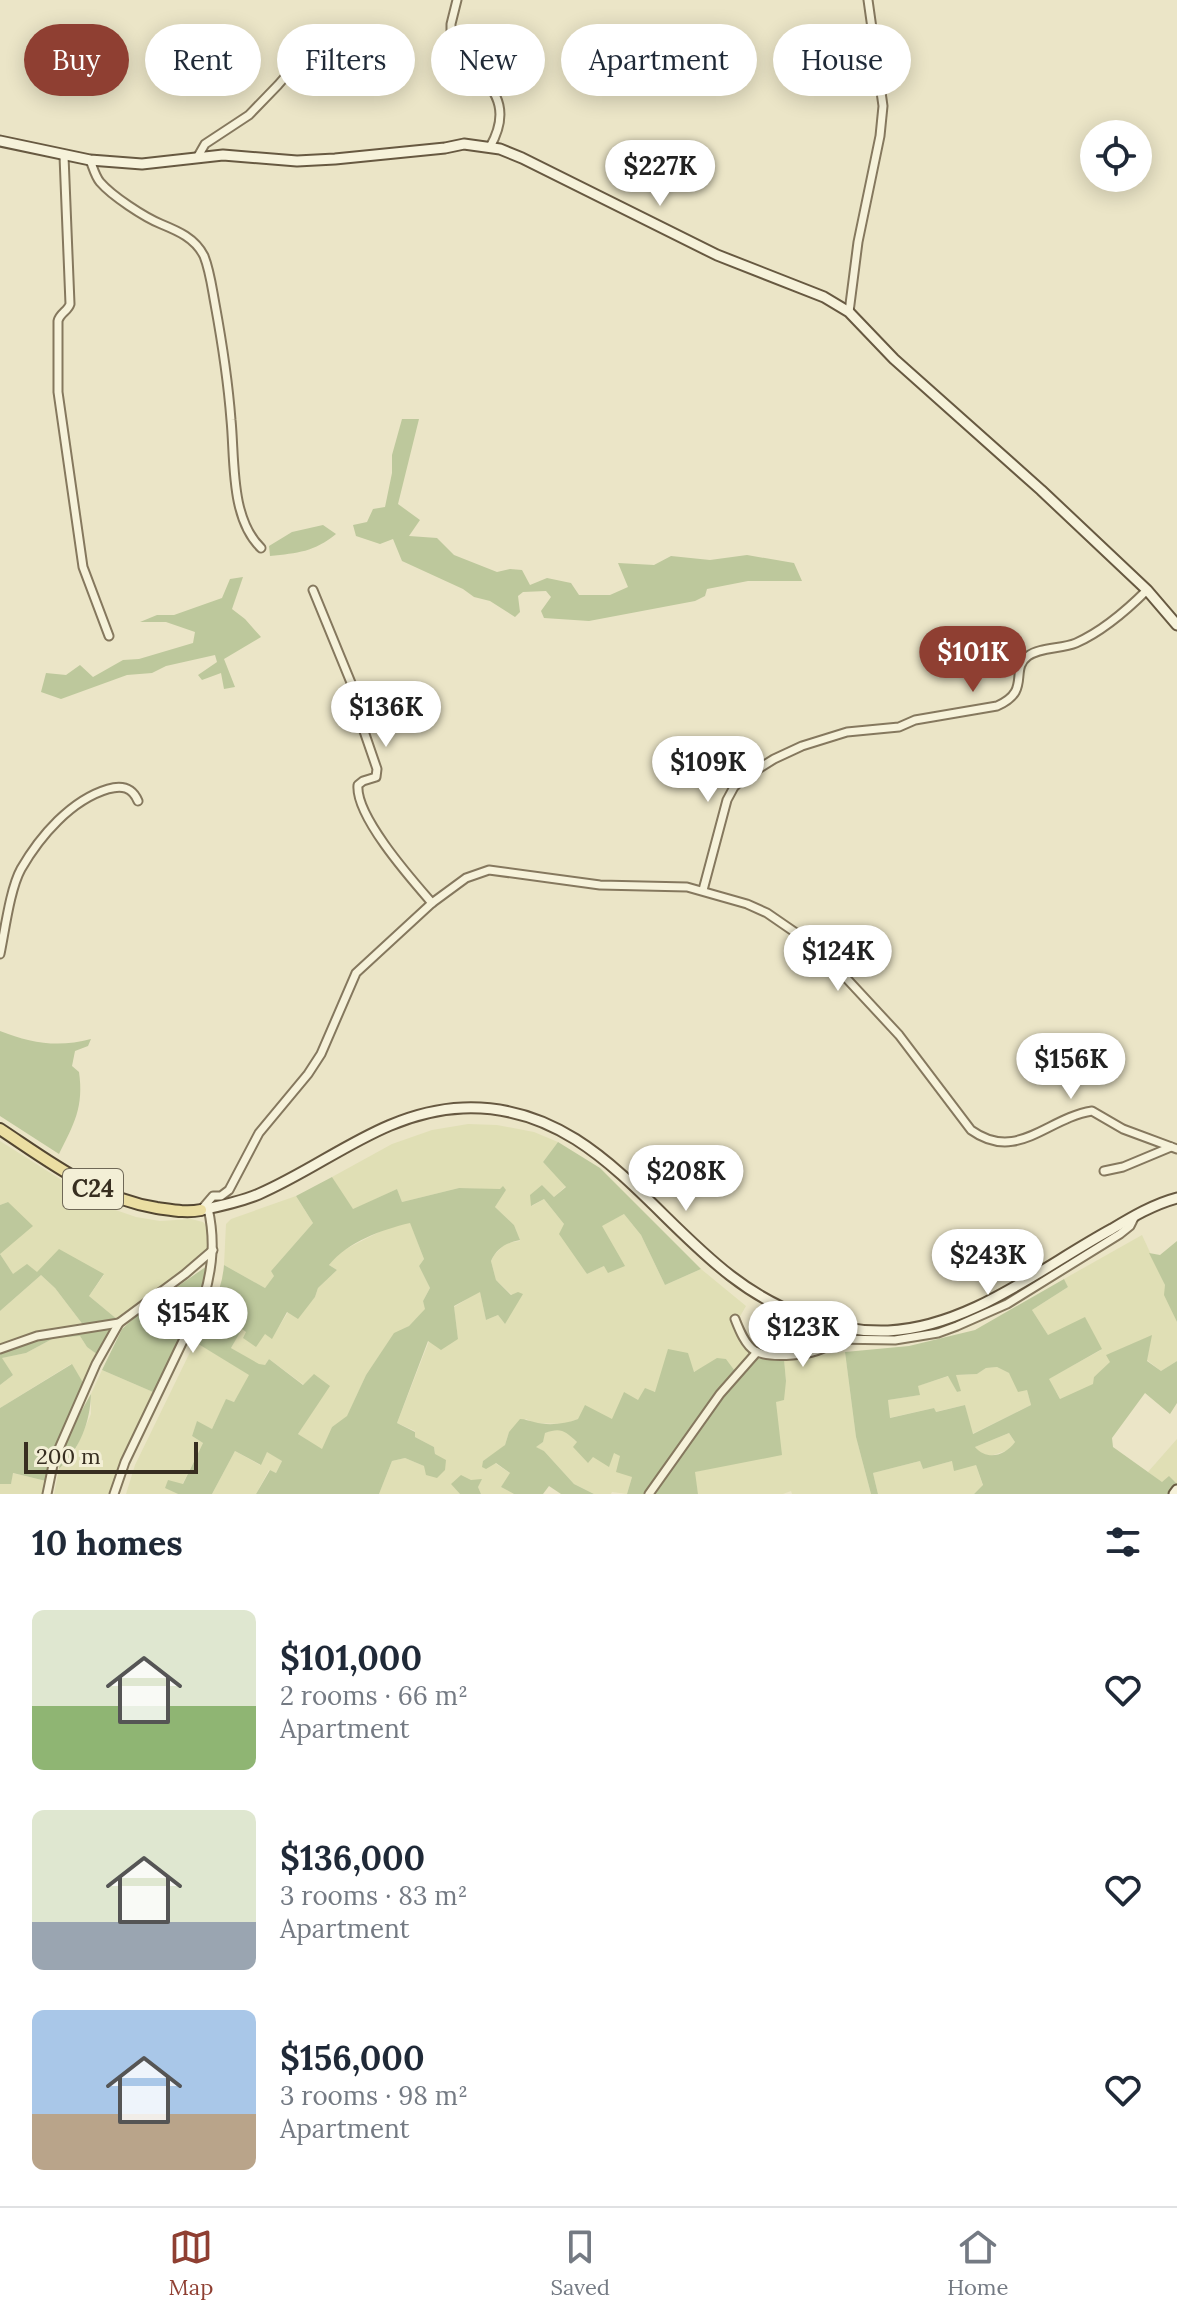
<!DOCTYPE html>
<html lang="en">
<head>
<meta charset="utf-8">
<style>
  :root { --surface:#fff; --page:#f2f2f3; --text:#1f2937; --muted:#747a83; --line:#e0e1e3; --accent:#8f3f32 }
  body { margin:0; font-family:Lora,serif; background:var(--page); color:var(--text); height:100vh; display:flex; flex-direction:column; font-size:30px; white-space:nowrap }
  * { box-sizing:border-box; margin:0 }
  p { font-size:26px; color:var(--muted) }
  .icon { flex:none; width:44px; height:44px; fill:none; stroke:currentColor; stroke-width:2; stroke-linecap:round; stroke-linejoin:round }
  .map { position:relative; height:1494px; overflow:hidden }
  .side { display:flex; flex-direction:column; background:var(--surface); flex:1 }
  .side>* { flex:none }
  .banner { position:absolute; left:24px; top:24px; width:1130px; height:72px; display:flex; gap:16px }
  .buttons { position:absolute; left:1080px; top:120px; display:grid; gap:16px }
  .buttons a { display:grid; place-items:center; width:72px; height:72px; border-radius:50%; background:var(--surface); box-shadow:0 4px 20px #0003; font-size:40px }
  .scale { position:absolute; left:24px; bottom:20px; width:174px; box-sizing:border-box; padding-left:8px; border:4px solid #372e20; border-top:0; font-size:22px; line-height:28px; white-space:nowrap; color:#372e20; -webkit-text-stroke:6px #f3efd6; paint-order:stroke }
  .price { position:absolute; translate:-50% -68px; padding:0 18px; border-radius:28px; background:#fff; color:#222; font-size:26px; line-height:52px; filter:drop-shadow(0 2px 4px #0008) }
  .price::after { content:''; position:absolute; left:50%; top:48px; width:24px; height:18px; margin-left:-12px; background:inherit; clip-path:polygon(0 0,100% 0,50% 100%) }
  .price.on { background:var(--accent); color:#fff }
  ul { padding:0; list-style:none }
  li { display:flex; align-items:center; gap:24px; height:200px; padding:0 32px }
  li span { display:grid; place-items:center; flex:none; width:224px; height:160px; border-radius:12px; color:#555 }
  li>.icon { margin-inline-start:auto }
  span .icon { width:96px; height:96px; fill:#fffc; stroke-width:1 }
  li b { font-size:34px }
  h2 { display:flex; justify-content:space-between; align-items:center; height:96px; padding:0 32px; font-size:34px }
  .pill { padding:0 28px; border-radius:36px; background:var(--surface); box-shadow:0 4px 20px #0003; font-size:28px; line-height:72px }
  .pill.on { background:var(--accent); color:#fff }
  .tabs { display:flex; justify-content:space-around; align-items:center; height:112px; border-top:2px solid var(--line); background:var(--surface); font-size:22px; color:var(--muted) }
  .tabs a { display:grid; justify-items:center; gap:4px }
  .tabs .on { color:var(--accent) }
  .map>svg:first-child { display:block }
</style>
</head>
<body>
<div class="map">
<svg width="1177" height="1494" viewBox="0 0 1177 1494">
  <rect width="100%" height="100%" fill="#ebe5c7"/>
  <g fill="#e0dfb5">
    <path d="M 468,1124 L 497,1125 L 534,1132 L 558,1142 L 543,1162 L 566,1186 L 554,1197 L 542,1185 L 532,1206 L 544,1199 L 564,1224 L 587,1274 L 604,1266 L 602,1225 L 624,1214 L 641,1235 L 665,1285 L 701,1269 L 746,1306 L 739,1318 L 735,1315 L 732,1318 L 743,1342 L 752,1352 L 735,1371 L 726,1359 L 693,1372 L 638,1400 L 612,1420 L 578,1419 L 564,1424 L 535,1423 L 526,1419 L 509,1432 L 505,1445 L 500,1450 L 483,1461 L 495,1463 L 511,1474 L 501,1487 L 514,1494 L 481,1494 L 478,1487 L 452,1484 L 460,1494 L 379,1494 L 392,1461 L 405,1458 L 424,1466 L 435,1453 L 434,1447 L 415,1437 L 415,1431 L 397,1423 L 429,1341 L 458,1339 L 454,1307 L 480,1291 L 486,1320 L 498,1315 L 505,1324 L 512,1295 L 496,1280 L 491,1261 L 495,1254 L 506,1243 L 520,1241 L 514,1225 L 495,1207 L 506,1190 L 459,1188 L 402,1202 L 397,1189 L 352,1210 L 332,1177 L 392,1144 L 432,1130 Z"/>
    <path d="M 0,1141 L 101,1205 L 136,1217 L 160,1221 L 191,1219 L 203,1222 L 209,1228 L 211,1248 L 185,1271 L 118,1320 L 89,1296 L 104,1275 L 37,1272 L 13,1275 L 0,1254 L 8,1202 L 0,1205 Z"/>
    <path d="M 296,1196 L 313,1223 L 271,1271 L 275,1275 L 265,1288 L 224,1265 L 226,1224 L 231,1219 Z"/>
    <path d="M 410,1222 L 424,1259 L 419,1266 L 430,1288 L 423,1301 L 426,1309 L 409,1326 L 394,1334 L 366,1375 L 347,1417 L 332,1427 L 322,1450 L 298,1434 L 329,1386 L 304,1385 L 269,1359 L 265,1365 L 259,1365 L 231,1348 L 242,1328 L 246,1332 L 266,1334 L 272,1338 L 288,1312 L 297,1318 L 315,1297 L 318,1288 L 337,1270 L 329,1265 L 340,1252 L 383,1230 Z"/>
    <path d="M 1142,1235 L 1165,1285 L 1165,1295 L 1177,1322 L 1177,1361 L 1161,1371 L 1147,1360 L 1151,1336 L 1107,1355 L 1111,1362 L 1094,1377 L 1094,1384 L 1061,1400 L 1048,1379 L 1101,1350 L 1048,1335 L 1032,1310 L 1068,1287 L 1064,1279 Z"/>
    <path d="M 41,1275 L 55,1288 L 84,1326 L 34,1334 L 0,1347 L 0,1311 Z"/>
    <path d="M 80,1336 L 87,1347 L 98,1355 L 85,1386 L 71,1364 L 0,1408 L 0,1385 L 13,1375 L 1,1358 L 26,1353 L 54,1338 Z"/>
    <path d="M 195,1342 L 250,1375 L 234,1402 L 226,1400 L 212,1429 L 197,1422 L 192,1436 L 203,1443 L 182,1485 L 165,1487 L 178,1494 L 126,1494 L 135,1465 Z"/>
    <path d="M 845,1352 L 856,1437 L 871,1494 L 792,1494 L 791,1491 L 783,1494 L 698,1494 L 694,1472 L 721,1466 L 776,1402 L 786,1381 L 784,1359 Z"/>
    <path d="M 997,1367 L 1009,1373 L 1027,1390 L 1031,1405 L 972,1434 L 965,1405 L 935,1412 L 934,1408 L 889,1418 L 888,1400 L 919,1395 L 917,1386 L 949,1376 L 957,1392 L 960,1391 L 956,1375 L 977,1374 L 986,1368 Z"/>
    <path d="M 102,1370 L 153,1392 L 127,1449 L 112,1494 L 54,1494 L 59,1469 L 73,1455 L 91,1414 L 91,1394 Z"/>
    <path d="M 556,1429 L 564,1430 L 593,1457 L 615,1452 L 620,1456 L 632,1477 L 627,1494 L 612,1492 L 611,1494 L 594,1494 L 574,1484 L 544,1451 L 535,1447 L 543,1442 L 544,1433 Z"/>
    <path d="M 1009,1433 L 1015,1442 L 1009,1450 L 987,1457 L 981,1454 L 975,1447 Z"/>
    <path d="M 1177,1439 L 1177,1484 L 1169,1477 L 1162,1483 L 1148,1472 Z"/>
    <path d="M 235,1451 L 260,1465 L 267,1451 L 282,1461 L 276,1473 L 269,1470 L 256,1494 L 212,1494 Z"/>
    <path d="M 920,1461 L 923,1469 L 952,1461 L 976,1465 L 983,1486 L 974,1494 L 878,1494 L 873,1473 Z"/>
    <path d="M 12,1473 L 46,1481 L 44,1494 L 0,1494 L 0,1484 L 11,1484 Z"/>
  </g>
  <g fill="#bdc89c" fill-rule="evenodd">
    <path d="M 402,419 L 419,419 L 398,504 L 420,520 L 409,536 L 437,538 L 454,555 L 497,572 L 510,569 L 522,570 L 530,585 L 547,578 L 571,583 L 579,595 L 610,595 L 628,587 L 618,563 L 654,565 L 671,556 L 710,560 L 747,555 L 794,563 L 802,581 L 748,581 L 707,589 L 705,596 L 695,601 L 589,621 L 544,618 L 541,611 L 551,597 L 546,591 L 523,592 L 518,596 L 520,612 L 515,617 L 490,601 L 474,597 L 463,589 L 402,561 L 393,539 L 380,544 L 356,536 L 353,525 L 367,522 L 373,509 L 385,507 L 392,473 L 392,455 Z"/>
    <path d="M 323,525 L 336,534 C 314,552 298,553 270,556 L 269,546 L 292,532 Z"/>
    <path d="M 243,577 L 232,609 L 245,619 L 261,637 L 224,659 L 235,687 L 224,689 L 221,673 L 202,680 L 198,675 L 217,662 L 215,655 L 166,666 L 152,673 L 127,675 L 61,699 L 41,692 L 46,673 L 66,675 L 80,665 L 93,677 L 123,660 L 139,659 L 193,643 L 195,632 L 166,622 L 140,622 L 157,615 L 174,615 L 222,598 L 230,579 Z"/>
    <path d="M 0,1031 C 31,1043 58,1048 91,1039 L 88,1046 L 75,1051 L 72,1066 L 79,1072 C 84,1107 74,1124 59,1154 L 0,1116 Z"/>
    <path d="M 558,1142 L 600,1168 L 701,1269 L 665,1285 L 641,1235 L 624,1214 L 602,1226 L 625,1266 L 608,1273 L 604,1266 L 587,1274 L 559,1234 L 564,1224 L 544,1199 L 531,1206 L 530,1195 L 542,1185 L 554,1197 L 566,1187 L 543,1162 Z"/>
    <path d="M 332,1177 L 353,1209 L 397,1189 L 402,1202 L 459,1188 L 500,1189 L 503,1186 L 506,1190 L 495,1207 L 514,1225 L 520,1240 C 506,1243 497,1248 491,1261 L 496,1280 L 511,1295 L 518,1292 L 523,1294 L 505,1324 L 498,1315 L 486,1320 L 480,1292 L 454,1306 L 458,1339 L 441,1350 L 428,1341 L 397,1423 L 415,1432 L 415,1437 L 434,1447 L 435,1454 L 446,1460 L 445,1470 L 437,1478 L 426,1475 L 424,1466 L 405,1458 L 392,1461 L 379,1494 L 256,1494 L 270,1470 L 276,1473 L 282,1461 L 267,1452 L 261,1465 L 235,1451 L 212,1494 L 178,1494 L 165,1488 L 168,1480 L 183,1484 L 203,1443 L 192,1436 L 197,1421 L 212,1429 L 226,1399 L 234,1402 L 249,1375 L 195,1342 C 207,1318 222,1293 224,1265 L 265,1288 L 274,1276 L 271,1271 L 313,1223 L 296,1196 ZM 410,1223 L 424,1259 L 419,1266 L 430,1288 L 423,1301 L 425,1309 L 409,1326 L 394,1333 L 366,1375 L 347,1416 L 332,1427 L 322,1449 L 298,1434 L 330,1386 L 314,1374 L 303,1385 L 269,1359 L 265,1365 L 259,1364 L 231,1348 L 242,1329 L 246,1332 L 243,1338 L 256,1347 L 265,1334 L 272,1339 L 287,1312 L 298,1319 L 315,1297 L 318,1288 L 337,1270 L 329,1265 C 349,1241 381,1230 410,1223 Z"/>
    <path d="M 8,1202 L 33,1226 L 0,1254 L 13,1274 L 27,1264 L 37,1272 L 59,1249 L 104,1274 L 89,1296 L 118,1320 L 84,1326 L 55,1288 L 41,1275 L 0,1311 L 0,1205 Z"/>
    <path d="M 1177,1241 L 1177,1322 L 1164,1295 L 1165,1285 L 1149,1253 L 1160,1255 Z"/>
    <path d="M 210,1264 C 201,1309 174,1351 153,1392 L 102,1370 L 122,1329 L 142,1311 Z"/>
    <path d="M 1064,1279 L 1068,1287 L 1032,1310 L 1048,1335 L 1085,1317 L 1102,1349 L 1049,1379 L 1060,1399 L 1093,1384 L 1094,1377 L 1110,1362 L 1106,1355 L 1152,1335 L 1147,1361 L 1161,1371 L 1177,1361 L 1177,1403 L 1170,1414 L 1145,1393 L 1112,1438 L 1113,1447 L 1162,1482 L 1169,1476 L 1177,1484 L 1171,1494 L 974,1494 L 983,1485 L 976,1465 L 954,1471 L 952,1461 L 923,1469 L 920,1461 L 873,1473 L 878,1494 L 871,1494 L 856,1437 L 845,1352 L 909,1346 L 975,1330 ZM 997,1367 L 1009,1373 L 1018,1392 L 1027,1390 L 1031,1405 L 973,1434 L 965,1405 L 936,1412 L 934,1408 L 890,1418 L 888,1400 L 920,1395 L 918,1386 L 948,1376 L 957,1392 L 961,1391 L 956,1375 L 977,1374 L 986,1368 ZM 1009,1433 L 1015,1442 C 1005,1456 987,1461 975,1447 Z"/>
    <path d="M 105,1328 L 113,1328 L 98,1355 L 87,1347 L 80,1336 L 54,1338 L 26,1353 L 2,1358 L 13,1375 L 0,1385 L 0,1351 L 44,1337 Z"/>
    <path d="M 668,1349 L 688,1353 L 694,1372 L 717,1358 L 726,1359 L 735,1371 C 706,1412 673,1451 646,1494 L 627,1494 L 632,1477 L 616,1472 L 620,1456 L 614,1453 L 609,1467 L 593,1457 L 588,1463 L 573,1447 L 577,1442 C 565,1431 561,1427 545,1433 L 543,1442 L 536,1447 L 544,1451 L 574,1484 L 594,1494 L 561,1494 L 549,1486 L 543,1494 L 514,1494 L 501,1487 L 510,1473 L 496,1463 L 486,1469 L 482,1467 L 483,1461 L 505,1445 L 509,1432 L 520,1419 C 525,1419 529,1421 534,1422 C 548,1426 565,1424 578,1419 L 585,1405 L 612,1419 L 624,1392 L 638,1400 L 645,1388 L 655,1392 Z"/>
    <path d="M 757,1359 L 784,1359 L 786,1381 L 784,1400 L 776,1402 L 782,1455 L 695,1472 L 698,1494 L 655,1494 L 675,1461 L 722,1399 L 746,1366 Z"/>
    <path d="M 72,1364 L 85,1386 L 49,1462 L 46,1481 L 13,1473 L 11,1484 L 0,1484 L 0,1408 Z"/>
    <path d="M 91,1394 C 90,1423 80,1448 59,1469 C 62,1442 78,1417 91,1394 Z"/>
    <path d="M 461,1475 L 471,1480 L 482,1479 L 478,1487 L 481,1494 L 460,1494 L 451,1484 Z"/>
  </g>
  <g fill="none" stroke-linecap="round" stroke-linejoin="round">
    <g stroke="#85785e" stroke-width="11">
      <g id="street">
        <path d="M 457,0 L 451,24 L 451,31 C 460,43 468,55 477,67 C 499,96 509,113 490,147"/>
        <path d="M 64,156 L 70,304 C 68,311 60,313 58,321 L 58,392 L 83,567 L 109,636"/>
        <path d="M 197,158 L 205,144 L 249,115 L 278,85 L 285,77 L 292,43"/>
        <path d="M 90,160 C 93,167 95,176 100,182 C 112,196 144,217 161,224 C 178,231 195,238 204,256 C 210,271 212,288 215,304 C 222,342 228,381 231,420 C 235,460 230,518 261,548"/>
        <path d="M 849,312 L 858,242 L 880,136 L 883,106 L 868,0"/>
        <path d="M 313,590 L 354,690 L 355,705 L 377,769 L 376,777 L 363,781 L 358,785 C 355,816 412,880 432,903"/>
        <path d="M 703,890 L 727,800 L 734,787 L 742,779 L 774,759 L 802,746 L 847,732 L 899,727 L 915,720 L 997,706 C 1032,691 1009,670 1028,656 C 1040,647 1062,649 1076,643 C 1103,631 1127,610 1147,590"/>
        <path d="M 0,954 C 5,930 10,889 21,869 C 40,836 71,800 108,789 C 122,785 132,787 138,801"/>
        <path d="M 1104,1171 L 1123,1167 L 1171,1147"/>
        <path d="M 201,1210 L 213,1196 L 221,1196 L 229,1190 L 259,1133 L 308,1074 L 321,1054 L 356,973 L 432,903 L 466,878 L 489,870 L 600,885 L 687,887 L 747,904 L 767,913 L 812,944 L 834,965 L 899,1035 L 971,1130 C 1017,1163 1047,1118 1092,1111 L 1123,1129 L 1177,1149"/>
        <path d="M 735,1319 C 739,1329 745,1345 755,1351 C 769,1359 817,1356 829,1344 C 835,1339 835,1333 835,1327"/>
        <path d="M 833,1339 L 895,1340 L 938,1333 L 957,1326 L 1007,1304 L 1120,1234 L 1130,1226 L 1135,1216"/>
        <path d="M 0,1349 L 37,1336 L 119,1323"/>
        <path d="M 47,1494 L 54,1460 L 96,1364 L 119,1323 L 185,1274 L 213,1250"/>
        <path d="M 114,1494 L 125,1462 L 204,1297 C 213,1266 215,1239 208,1208"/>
        <path d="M 649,1494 L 720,1394 L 757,1352"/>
      </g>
    </g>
    <g stroke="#675941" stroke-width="13">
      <g id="secondary">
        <path d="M 0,141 L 90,160 L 142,164 L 223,155 L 297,161 L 335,159 L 445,148 L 464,144 L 500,149 L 522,158 L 717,255 L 824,297 L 849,312 L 894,359 L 1041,490 L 1147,590 L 1177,625"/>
        <path d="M 201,1210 C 221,1206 240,1202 259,1194 C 328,1164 385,1111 463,1108 C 586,1103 646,1211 731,1276 C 775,1310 832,1333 888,1331 C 970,1327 1042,1267 1112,1229 C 1132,1217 1154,1204 1177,1198"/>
        <path d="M 1174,1494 L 1177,1490"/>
      </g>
    </g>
    <g stroke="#534631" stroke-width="14">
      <path id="primary" d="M 0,1129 C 50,1162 96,1198 157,1208 C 172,1210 186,1213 201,1210"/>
    </g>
    <use href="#street" stroke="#f6f2da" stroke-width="7"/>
    <use href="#secondary" stroke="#f6f2da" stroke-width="9"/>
    <use href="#primary" stroke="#ebdea2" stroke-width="10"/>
  </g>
  <g text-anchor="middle" stroke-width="8" stroke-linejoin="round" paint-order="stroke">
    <rect fill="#f3efd6" stroke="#6f6857" stroke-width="2" x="63" y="1169" width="60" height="40" rx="6"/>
    <g font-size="24" font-weight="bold" fill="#372e20">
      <text x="93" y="1197">C24</text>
    </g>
  </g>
</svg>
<div class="buttons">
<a><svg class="icon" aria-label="locate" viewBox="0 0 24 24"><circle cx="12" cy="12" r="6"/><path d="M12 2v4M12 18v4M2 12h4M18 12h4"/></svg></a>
</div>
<div class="scale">200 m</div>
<b class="price" style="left:660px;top:208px">$227K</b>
<b class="price on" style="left:973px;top:694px">$101K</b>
<b class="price" style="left:386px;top:749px">$136K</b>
<b class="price" style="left:708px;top:804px">$109K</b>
<b class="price" style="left:838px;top:993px">$124K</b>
<b class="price" style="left:1071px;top:1101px">$156K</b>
<b class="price" style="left:686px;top:1213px">$208K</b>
<b class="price" style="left:988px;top:1297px">$243K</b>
<b class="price" style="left:193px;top:1355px">$154K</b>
<b class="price" style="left:803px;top:1369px">$123K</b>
<div class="banner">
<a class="pill on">Buy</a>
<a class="pill">Rent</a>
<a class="pill">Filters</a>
<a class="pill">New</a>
<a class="pill">Apartment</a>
<a class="pill">House</a>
</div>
</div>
<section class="side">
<h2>10 homes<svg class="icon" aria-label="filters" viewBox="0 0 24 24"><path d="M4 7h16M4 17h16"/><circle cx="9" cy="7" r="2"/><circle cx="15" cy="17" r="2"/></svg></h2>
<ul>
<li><span style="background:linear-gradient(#dfe7d0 60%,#8fb573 0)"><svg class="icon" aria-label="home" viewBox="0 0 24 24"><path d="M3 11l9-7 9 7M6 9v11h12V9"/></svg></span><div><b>$101,000</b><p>2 rooms · 66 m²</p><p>Apartment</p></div><svg class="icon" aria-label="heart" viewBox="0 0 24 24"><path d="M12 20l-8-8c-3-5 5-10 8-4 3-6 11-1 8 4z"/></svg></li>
<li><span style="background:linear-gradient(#dfe7d0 70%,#9aa5b1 0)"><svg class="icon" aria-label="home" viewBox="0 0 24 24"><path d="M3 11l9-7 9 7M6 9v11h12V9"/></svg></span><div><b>$136,000</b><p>3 rooms · 83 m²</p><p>Apartment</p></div><svg class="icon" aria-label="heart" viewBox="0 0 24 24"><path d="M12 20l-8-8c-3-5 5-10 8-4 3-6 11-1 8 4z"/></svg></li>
<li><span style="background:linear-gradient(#a9c7e8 65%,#b9a48a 0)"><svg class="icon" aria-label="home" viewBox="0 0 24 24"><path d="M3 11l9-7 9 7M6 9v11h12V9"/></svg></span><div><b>$156,000</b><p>3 rooms · 98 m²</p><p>Apartment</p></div><svg class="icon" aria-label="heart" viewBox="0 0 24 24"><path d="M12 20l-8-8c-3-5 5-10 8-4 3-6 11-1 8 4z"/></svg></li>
</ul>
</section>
<nav class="tabs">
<a class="on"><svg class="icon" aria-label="map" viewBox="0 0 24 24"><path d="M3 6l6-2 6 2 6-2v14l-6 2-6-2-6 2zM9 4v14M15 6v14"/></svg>Map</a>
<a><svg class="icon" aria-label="saved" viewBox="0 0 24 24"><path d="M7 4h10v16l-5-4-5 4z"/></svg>Saved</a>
<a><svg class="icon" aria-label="home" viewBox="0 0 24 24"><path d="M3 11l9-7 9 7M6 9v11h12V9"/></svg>Home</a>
</nav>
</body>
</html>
